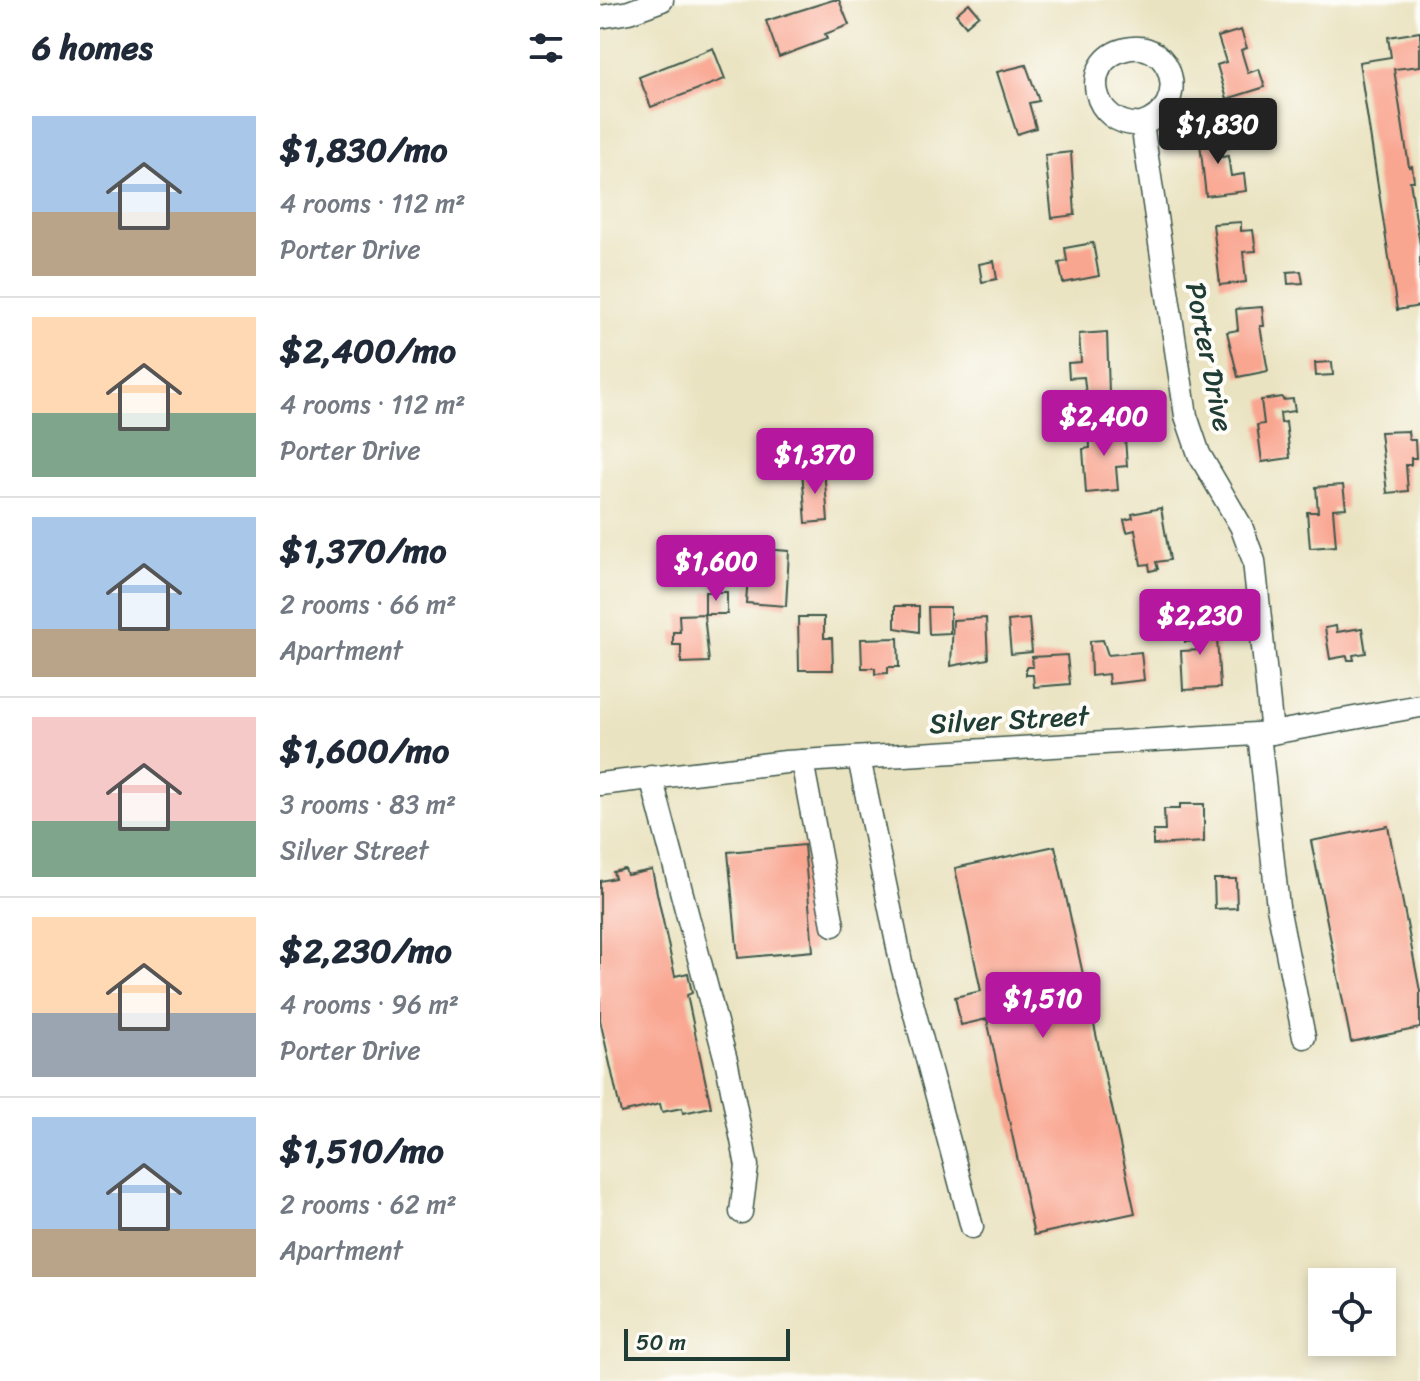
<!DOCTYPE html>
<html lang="en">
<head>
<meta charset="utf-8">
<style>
  :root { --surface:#fff; --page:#f2f2f3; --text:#1f2937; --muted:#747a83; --line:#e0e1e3; --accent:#b5179e }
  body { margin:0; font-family:Sriracha,sans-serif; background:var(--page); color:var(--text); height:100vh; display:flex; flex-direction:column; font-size:30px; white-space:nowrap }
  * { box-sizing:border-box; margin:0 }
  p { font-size:26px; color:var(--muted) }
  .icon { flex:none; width:44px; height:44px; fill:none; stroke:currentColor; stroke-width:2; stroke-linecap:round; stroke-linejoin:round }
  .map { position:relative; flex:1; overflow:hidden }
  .sheet { display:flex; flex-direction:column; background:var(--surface); width:600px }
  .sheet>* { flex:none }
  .buttons { position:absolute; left:708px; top:1268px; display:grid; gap:16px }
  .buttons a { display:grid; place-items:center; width:88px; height:88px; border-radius:0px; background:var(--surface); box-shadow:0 4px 12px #0003; font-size:40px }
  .scale { position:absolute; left:24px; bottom:20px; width:166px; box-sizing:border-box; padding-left:8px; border:4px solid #1f3d34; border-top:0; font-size:22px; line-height:28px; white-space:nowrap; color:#1f3d34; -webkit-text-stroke:6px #fdfcf7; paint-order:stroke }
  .price { position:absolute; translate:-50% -68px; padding:0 18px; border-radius:8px; background:var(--accent); color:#fff; font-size:26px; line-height:52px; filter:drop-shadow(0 2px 4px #0008) }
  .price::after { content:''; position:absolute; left:50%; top:48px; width:24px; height:18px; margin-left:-12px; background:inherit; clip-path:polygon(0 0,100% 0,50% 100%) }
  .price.selected { background:#222; color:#fff }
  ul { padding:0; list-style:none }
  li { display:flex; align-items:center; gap:24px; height:200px; padding:0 32px }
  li+li { border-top:2px solid var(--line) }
  li span { display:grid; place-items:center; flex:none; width:224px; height:160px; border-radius:0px; color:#555 }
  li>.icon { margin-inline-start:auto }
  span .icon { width:96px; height:96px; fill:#fffc; stroke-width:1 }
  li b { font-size:34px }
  h2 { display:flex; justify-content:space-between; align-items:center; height:96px; padding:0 32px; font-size:34px }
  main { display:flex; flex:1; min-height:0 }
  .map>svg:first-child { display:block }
</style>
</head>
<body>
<main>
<section class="sheet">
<h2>6 homes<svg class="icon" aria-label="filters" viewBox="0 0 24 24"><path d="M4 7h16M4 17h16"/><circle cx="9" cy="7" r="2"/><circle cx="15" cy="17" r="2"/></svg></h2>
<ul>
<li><span style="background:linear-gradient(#a9c7e8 60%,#b9a48a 0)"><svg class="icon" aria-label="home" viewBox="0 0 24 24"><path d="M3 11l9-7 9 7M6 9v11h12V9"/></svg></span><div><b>$1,830/mo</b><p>4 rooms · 112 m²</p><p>Porter Drive</p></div></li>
<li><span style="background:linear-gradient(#ffd9b3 60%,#7fa58c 0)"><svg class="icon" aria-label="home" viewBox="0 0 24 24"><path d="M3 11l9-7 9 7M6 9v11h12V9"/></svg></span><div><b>$2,400/mo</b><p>4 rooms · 112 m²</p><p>Porter Drive</p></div></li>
<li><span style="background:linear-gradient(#a9c7e8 70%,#b9a48a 0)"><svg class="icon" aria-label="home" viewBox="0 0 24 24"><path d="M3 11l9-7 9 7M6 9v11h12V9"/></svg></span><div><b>$1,370/mo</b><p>2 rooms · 66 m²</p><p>Apartment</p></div></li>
<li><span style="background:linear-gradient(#f6c9c9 65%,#7fa58c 0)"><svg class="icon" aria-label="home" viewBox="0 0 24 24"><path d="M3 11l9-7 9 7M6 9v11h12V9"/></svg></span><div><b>$1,600/mo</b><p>3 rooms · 83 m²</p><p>Silver Street</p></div></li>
<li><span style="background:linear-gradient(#ffd9b3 60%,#9aa5b1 0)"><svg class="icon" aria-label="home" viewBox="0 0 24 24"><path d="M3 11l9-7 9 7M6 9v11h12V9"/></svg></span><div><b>$2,230/mo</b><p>4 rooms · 96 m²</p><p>Porter Drive</p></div></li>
<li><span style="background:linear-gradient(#a9c7e8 70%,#b9a48a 0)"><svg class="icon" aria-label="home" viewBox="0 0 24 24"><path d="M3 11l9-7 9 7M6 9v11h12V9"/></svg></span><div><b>$1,510/mo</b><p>2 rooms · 62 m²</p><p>Apartment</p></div></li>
</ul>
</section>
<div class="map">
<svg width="820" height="1381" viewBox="0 0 820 1381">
  <rect width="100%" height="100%" fill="#fdfcf7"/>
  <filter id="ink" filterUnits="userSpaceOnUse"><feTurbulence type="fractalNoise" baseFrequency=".0125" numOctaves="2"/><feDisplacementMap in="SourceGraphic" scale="16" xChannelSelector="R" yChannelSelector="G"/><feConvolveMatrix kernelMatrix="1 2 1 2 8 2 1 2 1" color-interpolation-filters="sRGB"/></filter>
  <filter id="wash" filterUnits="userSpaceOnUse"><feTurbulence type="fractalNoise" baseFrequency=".006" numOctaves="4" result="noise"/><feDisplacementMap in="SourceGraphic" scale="32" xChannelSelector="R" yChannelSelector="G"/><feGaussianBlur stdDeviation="1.8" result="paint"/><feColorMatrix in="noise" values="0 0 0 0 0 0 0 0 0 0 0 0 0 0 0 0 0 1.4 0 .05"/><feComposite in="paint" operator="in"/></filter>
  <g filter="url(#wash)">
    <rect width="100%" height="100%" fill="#eae3c1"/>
    <g id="blocks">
      <g fill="#f9a691">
        <path d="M 233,0 L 239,0 L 249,25 L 225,34 L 227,39 L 179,57 L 166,21 Z"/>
        <path d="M 369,3 L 379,15 L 366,26 L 356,14 Z"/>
        <path d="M 641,30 L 647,48 L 641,50 L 648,73 L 659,69 L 665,87 L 627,99 L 617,65 L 626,62 L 618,37 Z"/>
        <path d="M 820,32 L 820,66 L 794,69 L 809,167 L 812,166 L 814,181 L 810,181 L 820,245 L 820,306 L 797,310 L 759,62 L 791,57 L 788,37 Z"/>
        <path d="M 113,48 L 125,79 L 51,107 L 39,77 Z"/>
        <path d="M 426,65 L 439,101 L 429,103 L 436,128 L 417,134 L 397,72 Z"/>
        <path d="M 627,131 L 629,148 L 620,149 L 622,157 L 628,156 L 631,176 L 644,174 L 646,191 L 606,196 L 599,134 Z"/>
        <path d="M 471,152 L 475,215 L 452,218 L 445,155 Z"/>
        <path d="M 641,222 L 641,231 L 653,230 L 656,251 L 643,252 L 646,282 L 620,285 L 613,224 Z"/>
        <path d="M 493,243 L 499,276 L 463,283 L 459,263 L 467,261 L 465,248 Z"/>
        <path d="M 394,261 L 397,279 L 382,282 L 379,264 Z"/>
        <path d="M 701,271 L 703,283 L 688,284 L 687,272 Z"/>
        <path d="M 662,307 L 664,326 L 660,326 L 668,371 L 638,377 L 627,332 L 638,330 L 636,309 Z"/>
        <path d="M 507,332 L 509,393 L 486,395 L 484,377 L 469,378 L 468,363 L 481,362 L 479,334 Z"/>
        <path d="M 732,362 L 733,375 L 716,376 L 715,363 Z"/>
        <path d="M 682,397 L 683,400 L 693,399 L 695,411 L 680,413 L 681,423 L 686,422 L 690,458 L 662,462 L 657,425 L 664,424 L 661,400 Z"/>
        <path d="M 518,422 L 519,438 L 525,438 L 527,466 L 516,467 L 518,490 L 486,493 L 483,449 L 490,448 L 489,424 Z"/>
        <path d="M 808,431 L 809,440 L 815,440 L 816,458 L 811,458 L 811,465 L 806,465 L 808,491 L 787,493 L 780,432 Z"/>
        <path d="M 224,468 L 228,521 L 206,523 L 202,470 Z"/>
        <path d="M 743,485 L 746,508 L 733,509 L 736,546 L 710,548 L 707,512 L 718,512 L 716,487 Z"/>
        <path d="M 561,508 L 570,560 L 556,562 L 558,569 L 550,571 L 549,564 L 541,565 L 535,530 L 527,532 L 524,520 L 533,518 L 532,514 Z"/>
        <path d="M 150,548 L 189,551 L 186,606 L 146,603 Z"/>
        <rect x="105" y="592" width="22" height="22"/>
        <path d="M 295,606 L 319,606 L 319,632 L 295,628 Z"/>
        <path d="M 328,607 L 350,607 L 350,633 L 329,634 Z"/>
        <path d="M 104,614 L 109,662 L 81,663 L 81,645 L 73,645 L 73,632 L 80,632 L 79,615 Z"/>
        <path d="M 609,616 L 610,638 L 617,638 L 620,688 L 583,690 L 581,651 L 602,650 L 601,641 L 585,642 L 584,618 Z"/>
        <path d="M 198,617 L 224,617 L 224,638 L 232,638 L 233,670 L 199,670 Z"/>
        <path d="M 386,618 L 388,659 L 351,666 L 353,620 Z"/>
        <path d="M 429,619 L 432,652 L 411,654 L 408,621 Z"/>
        <path d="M 736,626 L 737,632 L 762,628 L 766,653 L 753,655 L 754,660 L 748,660 L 747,656 L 730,659 L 725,628 Z"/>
        <path d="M 298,638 L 299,667 L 288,667 L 288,673 L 275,674 L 275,668 L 262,668 L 261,639 Z"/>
        <path d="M 503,640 L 508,655 L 541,652 L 544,680 L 509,684 L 508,674 L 491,676 L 490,641 Z"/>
        <path d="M 467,655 L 470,684 L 434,687 L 433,675 L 426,675 L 426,667 L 433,667 L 432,657 Z"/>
        <path d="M 580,804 L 604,804 L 604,842 L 553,845 L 553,831 L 565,831 L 564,809 L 580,809 Z"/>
        <path d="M 788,826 L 820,991 L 820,1028 L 751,1042 L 711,841 Z"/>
        <path d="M 204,845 L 213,951 L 138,958 L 128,852 Z"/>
        <path d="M 455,846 L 535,1213 L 434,1235 L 387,1019 L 361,1025 L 355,997 L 381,991 L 355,868 Z"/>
        <path d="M 25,869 L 27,875 L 52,870 L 75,976 L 88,973 L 92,993 L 87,995 L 111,1107 L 83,1113 L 82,1108 L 62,1112 L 60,1104 L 21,1113 L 0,1020 L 0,881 L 15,878 L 13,872 Z"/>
        <path d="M 614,879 L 636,879 L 637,908 L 615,909 Z"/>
      </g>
    </g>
  </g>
  <g filter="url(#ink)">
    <use href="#blocks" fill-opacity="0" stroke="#3d5649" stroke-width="2"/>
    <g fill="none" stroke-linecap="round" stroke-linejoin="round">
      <g stroke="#3d5649" stroke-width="25">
        <g id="minor">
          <path d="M 0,17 L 29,12 L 62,0"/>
          <path d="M 542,124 C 491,128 478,60 526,49 C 573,38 592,107 542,124 L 586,416 L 599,454 L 641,526 L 654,561 L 672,733"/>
          <path d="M 659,734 L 678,907 L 704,1037"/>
          <path d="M 259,758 L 301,962 L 372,1227"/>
          <path d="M 202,761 L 233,925"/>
          <path d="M 51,777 L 127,1064 L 147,1166 L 141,1212"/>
          <path d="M 0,784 L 186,762 L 672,733 L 820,706"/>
        </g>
      </g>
      <use href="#minor" stroke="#fff" stroke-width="22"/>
    </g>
  </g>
  <g text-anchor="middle" stroke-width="8" stroke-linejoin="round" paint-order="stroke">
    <g font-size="28" fill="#1f3d34" stroke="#fdfcf7">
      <text transform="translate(610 357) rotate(79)" y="10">Porter Drive</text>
      <text transform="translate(409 719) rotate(-3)" y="10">Silver Street</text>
    </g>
  </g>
</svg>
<div class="buttons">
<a><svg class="icon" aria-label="locate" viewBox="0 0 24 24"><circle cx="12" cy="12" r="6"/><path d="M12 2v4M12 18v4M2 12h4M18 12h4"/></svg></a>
</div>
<div class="scale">50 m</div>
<b class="price selected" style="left:618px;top:166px">$1,830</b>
<b class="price" style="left:504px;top:458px">$2,400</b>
<b class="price" style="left:215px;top:496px">$1,370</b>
<b class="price" style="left:116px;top:603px">$1,600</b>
<b class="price" style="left:600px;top:657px">$2,230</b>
<b class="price" style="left:443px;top:1040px">$1,510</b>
</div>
</main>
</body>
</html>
